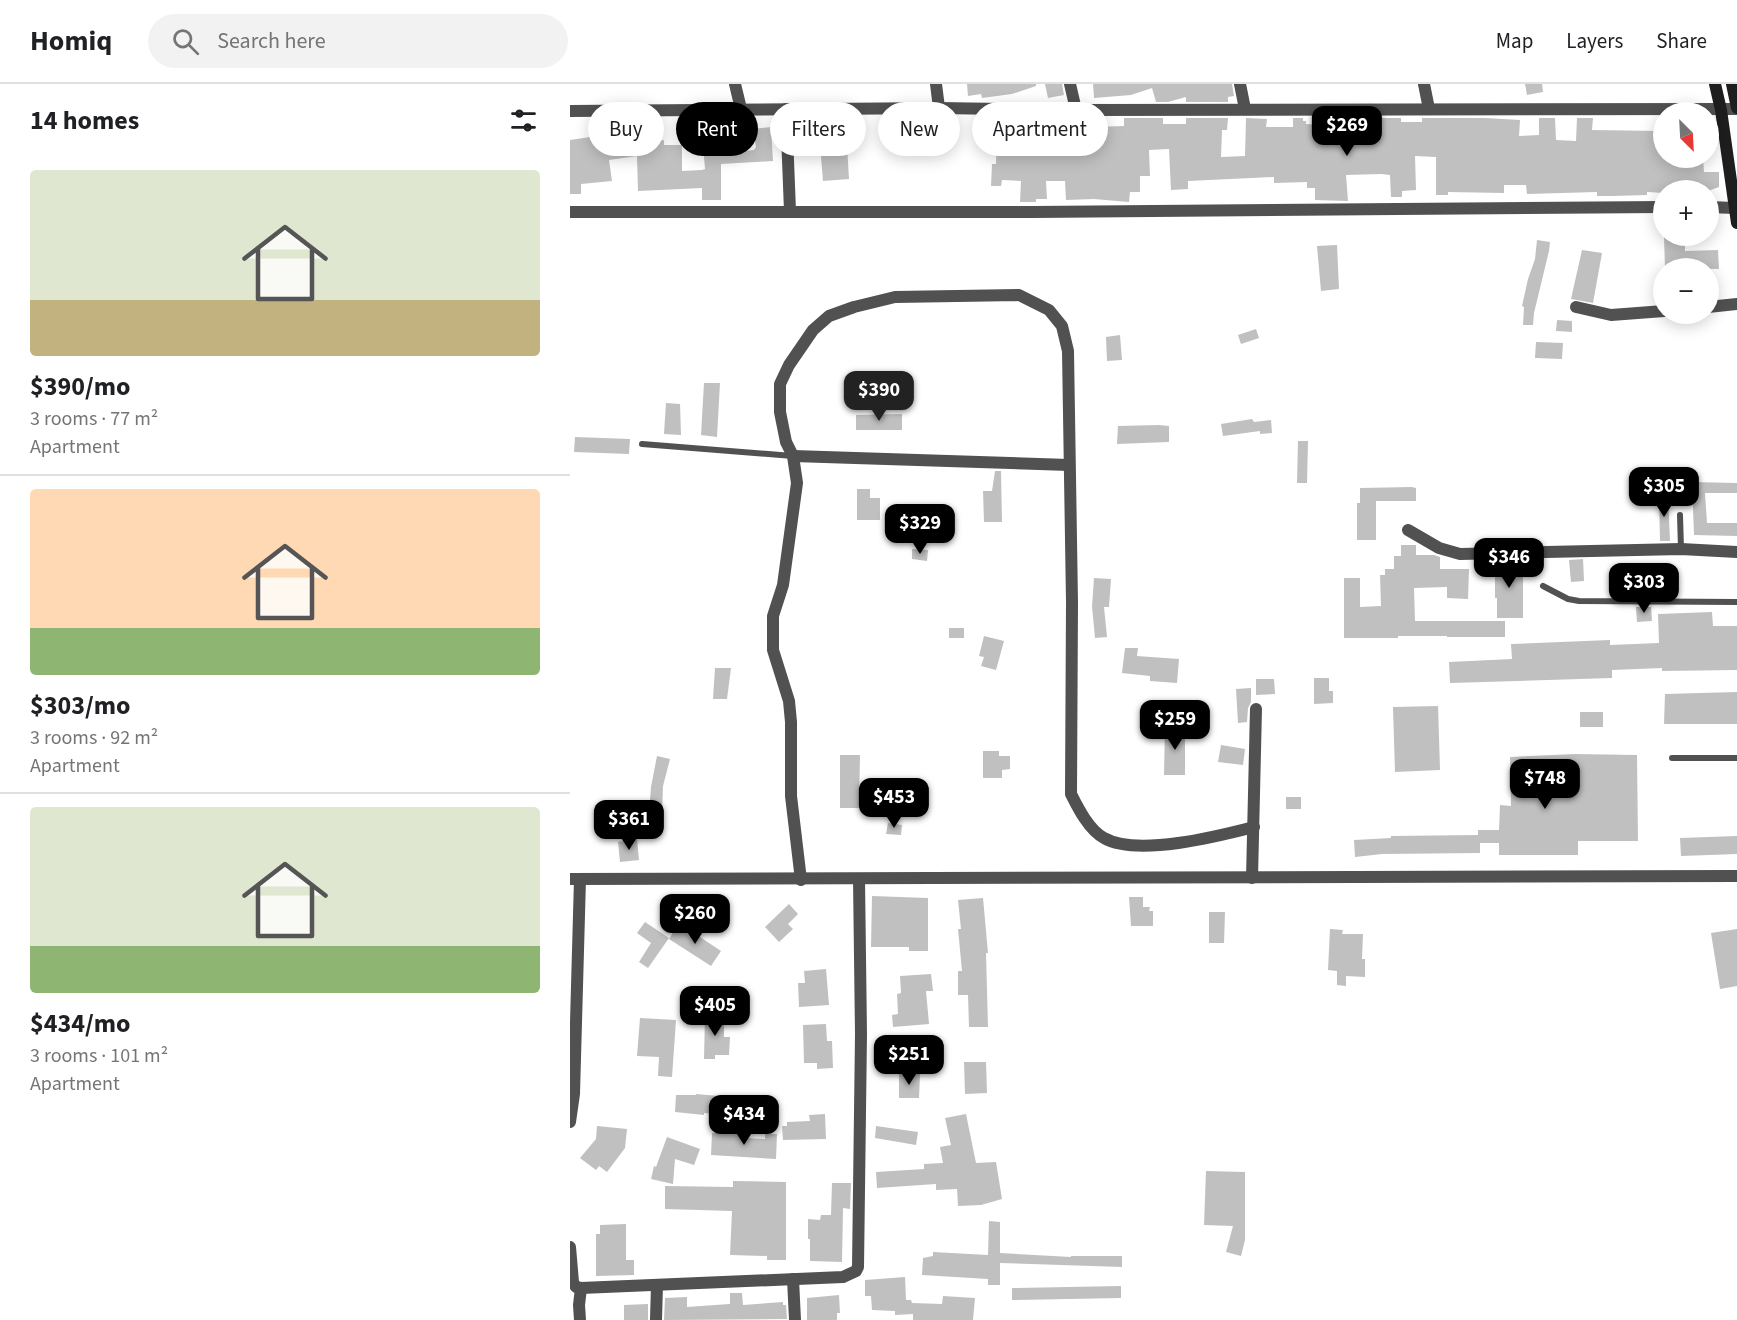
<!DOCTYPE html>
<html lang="en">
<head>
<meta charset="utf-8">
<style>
  :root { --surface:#fff; --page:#f2f2f2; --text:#202124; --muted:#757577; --line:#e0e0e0; --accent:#000 }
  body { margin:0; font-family:"Source Sans 3",sans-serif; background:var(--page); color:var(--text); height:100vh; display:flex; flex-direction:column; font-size:22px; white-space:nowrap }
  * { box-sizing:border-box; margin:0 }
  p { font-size:20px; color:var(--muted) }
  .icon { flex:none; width:33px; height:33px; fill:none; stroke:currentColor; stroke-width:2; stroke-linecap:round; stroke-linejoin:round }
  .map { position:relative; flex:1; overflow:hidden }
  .sheet { display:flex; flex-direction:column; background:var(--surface); width:570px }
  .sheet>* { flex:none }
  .banner { position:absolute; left:18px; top:18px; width:570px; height:54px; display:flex; gap:12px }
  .needle { width:39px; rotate:156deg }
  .fabs { position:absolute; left:1083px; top:18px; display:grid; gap:12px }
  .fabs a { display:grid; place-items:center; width:66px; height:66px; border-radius:50%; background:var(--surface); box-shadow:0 3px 15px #0003; font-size:30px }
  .price { position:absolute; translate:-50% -51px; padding:0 14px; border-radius:12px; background:var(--accent); color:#fff; font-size:20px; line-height:39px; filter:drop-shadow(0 2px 3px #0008) }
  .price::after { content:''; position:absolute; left:50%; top:36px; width:18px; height:14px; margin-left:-9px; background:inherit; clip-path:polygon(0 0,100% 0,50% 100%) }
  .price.on { background:#222; color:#fff }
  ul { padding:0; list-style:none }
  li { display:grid; align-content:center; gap:12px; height:318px; padding:0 30px }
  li+li { border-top:2px solid var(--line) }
  li span { display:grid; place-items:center; height:186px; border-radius:6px; color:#555 }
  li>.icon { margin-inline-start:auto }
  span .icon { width:108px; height:108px; fill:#fffc; stroke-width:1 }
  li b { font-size:26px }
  h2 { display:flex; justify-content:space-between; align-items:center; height:72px; padding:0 30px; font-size:26px }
  .tag { padding:0 21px; border-radius:27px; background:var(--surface); box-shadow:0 3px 15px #0003; font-size:21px; line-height:54px }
  .tag.on { background:var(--accent); color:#fff }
  header { display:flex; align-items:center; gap:36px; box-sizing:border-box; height:84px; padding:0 30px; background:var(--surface); border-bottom:2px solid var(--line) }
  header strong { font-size:28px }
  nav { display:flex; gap:33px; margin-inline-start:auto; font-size:21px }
  .search { width:420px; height:54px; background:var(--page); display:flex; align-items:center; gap:15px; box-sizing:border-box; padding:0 21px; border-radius:33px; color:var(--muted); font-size:22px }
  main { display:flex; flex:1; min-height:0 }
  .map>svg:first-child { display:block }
</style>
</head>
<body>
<header>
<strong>Homiq</strong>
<div class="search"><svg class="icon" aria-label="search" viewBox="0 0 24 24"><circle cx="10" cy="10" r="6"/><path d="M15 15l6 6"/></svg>Search here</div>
<nav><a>Map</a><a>Layers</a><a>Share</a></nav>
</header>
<main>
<section class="sheet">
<h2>14 homes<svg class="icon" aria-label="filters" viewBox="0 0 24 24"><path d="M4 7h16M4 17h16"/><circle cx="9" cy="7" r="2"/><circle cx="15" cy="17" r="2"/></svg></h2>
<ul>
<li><span style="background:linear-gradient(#dfe7d0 70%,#c2b280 0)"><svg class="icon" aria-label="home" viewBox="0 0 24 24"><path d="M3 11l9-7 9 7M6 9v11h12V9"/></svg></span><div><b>$390/mo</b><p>3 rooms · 77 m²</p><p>Apartment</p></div></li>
<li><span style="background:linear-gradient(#ffd9b3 75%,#8fb573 0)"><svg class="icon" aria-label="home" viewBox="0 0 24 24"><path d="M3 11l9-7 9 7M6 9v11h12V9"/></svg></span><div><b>$303/mo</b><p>3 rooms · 92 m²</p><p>Apartment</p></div></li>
<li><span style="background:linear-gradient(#dfe7d0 75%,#8fb573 0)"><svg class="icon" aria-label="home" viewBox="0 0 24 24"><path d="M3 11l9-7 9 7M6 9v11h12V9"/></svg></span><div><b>$434/mo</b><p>3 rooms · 101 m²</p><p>Apartment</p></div></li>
</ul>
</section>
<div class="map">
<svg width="1167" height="1236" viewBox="0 0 1167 1236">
  <rect width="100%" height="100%" fill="#fff"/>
  <g fill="#c0c0c0">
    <path d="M 397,0 L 466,0 L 466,2 L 442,10 L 412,14 L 411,10 L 398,12 Z"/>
    <path d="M 475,0 L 492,0 L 494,11 L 478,14 Z"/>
    <path d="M 523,0 L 662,0 L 664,12 L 658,13 L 658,18 L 616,18 L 616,13 L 598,18 L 586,18 L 582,4 L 561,11 L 524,14 Z"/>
    <path d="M 955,0 L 972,0 L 973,8 L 957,11 Z"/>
    <path d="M 498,34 L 522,34 L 522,43 L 554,42 L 554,34 L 593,34 L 593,40 L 616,40 L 616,34 L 658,34 L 657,46 L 652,46 L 651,73 L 675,72 L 676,34 L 697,35 L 696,43 L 723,43 L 723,34 L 733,34 L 733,37 L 736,37 L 736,40 L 754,41 L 799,34 L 831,34 L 831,38 L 852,38 L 852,34 L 915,34 L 950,36 L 949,52 L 969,51 L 969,34 L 985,34 L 986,56 L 1006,57 L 1007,34 L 1023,34 L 1022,46 L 1091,47 L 1092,74 L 1133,74 L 1134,88 L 1149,88 L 1149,103 L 1138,107 L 1095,105 L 1094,109 L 1077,108 L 1077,111 L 1042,112 L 1027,112 L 1027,108 L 957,110 L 956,101 L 934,101 L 934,109 L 878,108 L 878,111 L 866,111 L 866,73 L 845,72 L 846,106 L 832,107 L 832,113 L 821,113 L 820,91 L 811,90 L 776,91 L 778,117 L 745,116 L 745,104 L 737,104 L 737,98 L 704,99 L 704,93 L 618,97 L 618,105 L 601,106 L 599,65 L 579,66 L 580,92 L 570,92 L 570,108 L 560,108 L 559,118 L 524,115 L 496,116 L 495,97 L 476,97 L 477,115 L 466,115 L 466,118 L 450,118 L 451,97 L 432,96 L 431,102 L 421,102 L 422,80 L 426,80 L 427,50 L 455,51 L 455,50 L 483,49 L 483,40 L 497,40 Z"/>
    <path d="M 163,37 L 163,68 L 184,66 L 186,63 L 183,45 L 201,43 L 203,77 L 151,80 L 151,116 L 132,116 L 132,104 L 68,107 L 67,72 L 39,76 L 42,97 L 11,100 L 11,110 L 0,110 L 0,56 L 54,48 L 55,61 L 94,56 L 94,61 L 112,61 L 112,87 L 132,86 L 135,85 L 133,61 L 146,60 L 146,38 Z"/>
    <path d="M 276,45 L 279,95 L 253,97 L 249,48 Z"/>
    <path d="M 1094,152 L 1115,152 L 1115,167 L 1148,166 L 1149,185 L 1095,184 Z"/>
    <path d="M 967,156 L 980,158 L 979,167 L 964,229 L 963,241 L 953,241 L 954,223 L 952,222 L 958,195 L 965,175 Z"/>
    <path d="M 767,161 L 769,205 L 751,207 L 747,162 Z"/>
    <path d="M 1012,166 L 1032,169 L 1023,219 L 1001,215 Z"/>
    <path d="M 987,236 L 1002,237 L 1002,248 L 986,247 Z"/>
    <path d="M 686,245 L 689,254 L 671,260 L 668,251 Z"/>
    <path d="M 550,251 L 552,276 L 537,277 L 536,253 Z"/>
    <path d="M 966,258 L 993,259 L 992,275 L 965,274 Z"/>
    <path d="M 134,299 L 150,299 L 147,353 L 131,351 Z"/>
    <path d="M 96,319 L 110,320 L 111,351 L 94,350 Z"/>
    <path d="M 332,330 L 332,346 L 286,346 L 286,331 Z"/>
    <path d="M 682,335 L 684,338 L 701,336 L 702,349 L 690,350 L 690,347 L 653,352 L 651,340 Z"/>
    <path d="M 589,341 L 599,342 L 599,358 L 547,360 L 548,342 Z"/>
    <path d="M 5,353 L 60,355 L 59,370 L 4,368 Z"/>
    <path d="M 728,357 L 738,357 L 737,399 L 727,399 Z"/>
    <path d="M 425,387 L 431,387 L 432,438 L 414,438 L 413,407 L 422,407 Z"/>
    <path d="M 1122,398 L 1167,399 L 1167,409 L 1135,409 L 1137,439 L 1167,439 L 1167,452 L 1124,451 Z"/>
    <path d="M 842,403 L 846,404 L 846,417 L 806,417 L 806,456 L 787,456 L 787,419 L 790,419 L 790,404 Z"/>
    <path d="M 287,405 L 300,405 L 300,414 L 310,414 L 310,436 L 287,436 Z"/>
    <path d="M 1089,410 L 1098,410 L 1100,457 L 1090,457 Z"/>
    <path d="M 831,461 L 846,461 L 846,471 L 864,471 L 870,473 L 870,485 L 899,485 L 898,515 L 877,514 L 877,503 L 844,504 L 845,537 L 935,537 L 935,553 L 877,553 L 877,552 L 828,552 L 828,554 L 774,554 L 774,494 L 790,494 L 790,523 L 811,522 L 810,491 L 815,491 L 815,485 L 824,485 L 824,472 L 831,472 Z"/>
    <path d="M 342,465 L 358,466 L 357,477 L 342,475 Z"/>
    <path d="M 1013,475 L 1014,497 L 1001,498 L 999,476 Z"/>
    <path d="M 953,477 L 953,534 L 927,534 L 927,514 L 925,514 L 925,486 L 919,485 L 920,478 Z"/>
    <path d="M 524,494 L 541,495 L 539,523 L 534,523 L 537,553 L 525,554 L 522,522 Z"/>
    <path d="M 1066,523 L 1081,523 L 1082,537 L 1067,538 Z"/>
    <path d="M 1142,528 L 1143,542 L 1167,542 L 1167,586 L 1092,587 L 1092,584 L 1042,586 L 1042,594 L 880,599 L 879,578 L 942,575 L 941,560 L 1040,556 L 1040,561 L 1089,559 L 1088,530 Z"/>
    <rect x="379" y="544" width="15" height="10"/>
    <path d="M 414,552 L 434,557 L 426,586 L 411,582 L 414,573 L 409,572 Z"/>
    <path d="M 555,564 L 568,564 L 567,572 L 609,575 L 607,599 L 580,597 L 580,592 L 552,589 Z"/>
    <path d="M 145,584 L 161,584 L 157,615 L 143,615 Z"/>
    <path d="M 744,594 L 759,594 L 759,607 L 763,607 L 763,619 L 744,620 Z"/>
    <path d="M 686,595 L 704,595 L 705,610 L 686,611 Z"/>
    <path d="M 681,604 L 681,618 L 678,624 L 677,638 L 668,639 L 666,605 Z"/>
    <path d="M 1167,608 L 1167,640 L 1094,640 L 1095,610 Z"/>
    <path d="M 868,622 L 870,686 L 825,688 L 823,623 Z"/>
    <rect x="1010" y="628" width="23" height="15"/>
    <path d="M 595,642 L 615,642 L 615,691 L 594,691 Z"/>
    <path d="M 651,661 L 675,665 L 673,681 L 648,678 Z"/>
    <path d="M 413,667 L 429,667 L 429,672 L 440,672 L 440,685 L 432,686 L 432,694 L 413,694 Z"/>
    <path d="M 1005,670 L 1067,671 L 1068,757 L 1008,757 L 1008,771 L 929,771 L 929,759 L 910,759 L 910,769 L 812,770 L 785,773 L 784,756 L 821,754 L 821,752 L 908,751 L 908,746 L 929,746 L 930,721 L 941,722 L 940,673 Z"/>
    <path d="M 270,671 L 290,671 L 289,724 L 270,724 Z"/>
    <path d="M 87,672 L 100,675 L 93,702 L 92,729 L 79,728 L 81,703 Z"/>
    <rect x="716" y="713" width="15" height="12"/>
    <path d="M 318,739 L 332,741 L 331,751 L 316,750 Z"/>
    <path d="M 1167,752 L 1167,770 L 1111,772 L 1110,754 Z"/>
    <path d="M 67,755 L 69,776 L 50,778 L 48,758 Z"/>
    <path d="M 302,812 L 358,814 L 358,867 L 339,867 L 339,863 L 301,863 Z"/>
    <path d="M 559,813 L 573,813 L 573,823 L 580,823 L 579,827 L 583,827 L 583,842 L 561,842 Z"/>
    <path d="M 413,814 L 418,869 L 416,869 L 418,943 L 399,943 L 398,911 L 388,911 L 388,887 L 392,887 L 388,845 L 391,845 L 388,816 Z"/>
    <path d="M 219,820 L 228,830 L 218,840 L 223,845 L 209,858 L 195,843 Z"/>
    <path d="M 639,828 L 655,828 L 654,859 L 639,859 Z"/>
    <path d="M 75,838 L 99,854 L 78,884 L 69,878 L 81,859 L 67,849 Z"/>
    <path d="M 109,839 L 151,867 L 141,882 L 99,855 Z"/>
    <path d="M 760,845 L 773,846 L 772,850 L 793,850 L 792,875 L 795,875 L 795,893 L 776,892 L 776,902 L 767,901 L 767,887 L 758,886 Z"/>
    <path d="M 1167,845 L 1167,902 L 1150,905 L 1141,849 Z"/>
    <path d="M 256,885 L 259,921 L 229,923 L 228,899 L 235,899 L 234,887 Z"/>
    <path d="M 361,890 L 363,907 L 356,907 L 359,940 L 323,943 L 322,931 L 328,930 L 327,910 L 331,909 L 330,892 Z"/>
    <path d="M 135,931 L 154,931 L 154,953 L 160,953 L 159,971 L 145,971 L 145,975 L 134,975 Z"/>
    <path d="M 70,934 L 106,936 L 102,993 L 88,992 L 89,973 L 67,972 Z"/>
    <path d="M 256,940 L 257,957 L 262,957 L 263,984 L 247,985 L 247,979 L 234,979 L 233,941 Z"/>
    <path d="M 394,978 L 416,978 L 417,1009 L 395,1010 Z"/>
    <path d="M 329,989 L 350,990 L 349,1014 L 329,1014 Z"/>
    <path d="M 126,1010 L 149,1012 L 148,1030 L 134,1029 L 134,1031 L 105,1028 L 106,1011 L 126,1011 Z"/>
    <path d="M 255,1030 L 256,1055 L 213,1056 L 212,1042 L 217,1042 L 217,1038 L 240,1037 L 239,1031 Z"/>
    <path d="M 396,1030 L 406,1079 L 426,1078 L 432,1115 L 411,1121 L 388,1122 L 387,1105 L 366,1106 L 366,1100 L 307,1104 L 306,1088 L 354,1085 L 354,1080 L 373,1079 L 370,1063 L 381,1061 L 375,1034 Z"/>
    <path d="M 27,1042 L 57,1045 L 55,1064 L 37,1088 L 29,1082 L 26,1086 L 10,1074 L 26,1055 Z"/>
    <path d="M 306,1042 L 348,1048 L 346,1061 L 305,1054 Z"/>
    <path d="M 142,1049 L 176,1050 L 176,1054 L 195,1055 L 195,1050 L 207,1050 L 206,1075 L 141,1071 Z"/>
    <path d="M 97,1053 L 130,1065 L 124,1081 L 105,1075 L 103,1100 L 81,1095 L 84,1082 L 86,1083 Z"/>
    <path d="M 636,1087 L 675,1088 L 675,1156 L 671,1172 L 656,1168 L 663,1142 L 634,1141 Z"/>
    <path d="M 163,1097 L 216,1098 L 216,1176 L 197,1176 L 197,1172 L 160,1171 L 162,1127 L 95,1125 L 95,1102 L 163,1103 Z"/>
    <path d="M 262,1099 L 281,1099 L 280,1125 L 273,1124 L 272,1178 L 240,1177 L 240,1155 L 238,1155 L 238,1135 L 250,1136 L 251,1131 L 261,1131 Z"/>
    <path d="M 419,1137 L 430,1138 L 430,1169 L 501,1173 L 501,1172 L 552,1172 L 552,1183 L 430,1179 L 430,1201 L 418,1201 L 418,1195 L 352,1191 L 353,1174 L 363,1172 L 363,1168 L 418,1171 Z"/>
    <path d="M 56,1140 L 56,1176 L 64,1176 L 64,1191 L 26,1192 L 26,1150 L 30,1150 L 30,1141 Z"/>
    <path d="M 335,1193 L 336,1216 L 341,1216 L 342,1219 L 372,1220 L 373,1212 L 405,1214 L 403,1236 L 343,1236 L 343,1230 L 325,1231 L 325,1227 L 302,1226 L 301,1212 L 295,1212 L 295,1196 Z"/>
    <path d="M 551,1202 L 551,1214 L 442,1216 L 442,1204 Z"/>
    <path d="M 160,1209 L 172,1209 L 173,1221 L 213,1218 L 213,1221 L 216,1221 L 217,1235 L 94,1236 L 95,1214 L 117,1213 L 117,1223 L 145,1221 L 160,1220 Z"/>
    <path d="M 269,1211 L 270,1229 L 267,1229 L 267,1236 L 237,1236 L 237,1214 Z"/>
    <path d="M 78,1220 L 78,1236 L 54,1236 L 54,1221 Z"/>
  </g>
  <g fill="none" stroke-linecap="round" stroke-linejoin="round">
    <g stroke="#515151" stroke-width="6">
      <path d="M 72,360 L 223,372"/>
      <path d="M 1110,431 L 1111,465"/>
      <path d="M 973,502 L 998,515 L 1009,517 L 1167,518"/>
      <path d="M 1102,674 L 1167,674"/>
    </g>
    <g stroke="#515151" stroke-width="12">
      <path d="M 165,0 L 171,25"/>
      <path d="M 366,0 L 369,24"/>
      <path d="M 500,0 L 506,26"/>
      <path d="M 670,0 L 675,25"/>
      <path d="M 854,0 L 859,25"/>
      <path d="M 216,25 L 220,127"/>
      <path d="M 0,27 L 369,24 L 506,26 L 1167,25"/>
      <path d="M 1138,123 L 1165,124"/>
      <path d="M 0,128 L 463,128 L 1094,123"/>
      <path d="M 1006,223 L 1041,231 L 1094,227"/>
      <path d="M 1138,223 L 1167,220"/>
      <path d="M 223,372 L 499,381"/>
      <path d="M 838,446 L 869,464 L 890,470 L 1111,465 L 1167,468"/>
      <path d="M 682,794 L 686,625"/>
      <path d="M 0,795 L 1167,792"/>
      <path d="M 231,796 L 221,712 L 221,638 L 219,617 L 203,566 L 203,532 L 213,501 L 227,399 L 223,372 L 216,358 L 210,328 L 210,300 L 219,281 L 243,246 L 259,232 L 284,223 L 325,213 L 449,211 L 479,226 L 492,242 L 498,267 L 502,518 L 501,710 C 508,724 519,746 534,754 C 567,773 649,752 684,743"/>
      <path d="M 0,1038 L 4,1010 L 10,795"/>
      <path d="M 0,1163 L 3,1198 L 6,1203 L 11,1204 L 273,1193 L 286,1187 L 288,1183 L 291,950 L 289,795"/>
      <path d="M 223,1195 L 225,1236"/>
      <path d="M 10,1236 L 9,1221 L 11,1204"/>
      <path d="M 86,1236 L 87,1201"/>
    </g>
    <g stroke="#1e1e1e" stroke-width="12">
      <path d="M 1145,0 L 1151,26 L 1167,139"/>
      <path d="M 1162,0 L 1167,24"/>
    </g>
  </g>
</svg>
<div class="fabs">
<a><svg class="needle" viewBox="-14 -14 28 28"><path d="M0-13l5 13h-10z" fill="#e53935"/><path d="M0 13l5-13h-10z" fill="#757577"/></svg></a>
<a>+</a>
<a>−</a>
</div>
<b class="price" style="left:777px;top:73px">$269</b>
<b class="price on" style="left:309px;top:338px">$390</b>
<b class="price" style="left:1094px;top:434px">$305</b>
<b class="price" style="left:350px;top:471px">$329</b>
<b class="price" style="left:939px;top:505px">$346</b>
<b class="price" style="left:1074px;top:530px">$303</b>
<b class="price" style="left:605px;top:667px">$259</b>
<b class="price" style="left:975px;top:726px">$748</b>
<b class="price" style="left:324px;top:745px">$453</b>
<b class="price" style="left:59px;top:767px">$361</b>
<b class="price" style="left:125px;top:861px">$260</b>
<b class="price" style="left:145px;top:953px">$405</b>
<b class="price" style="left:339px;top:1002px">$251</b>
<b class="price" style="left:174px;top:1062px">$434</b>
<div class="banner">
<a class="tag">Buy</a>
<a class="tag on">Rent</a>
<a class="tag">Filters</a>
<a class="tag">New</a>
<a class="tag">Apartment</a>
</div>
</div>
</main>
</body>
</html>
